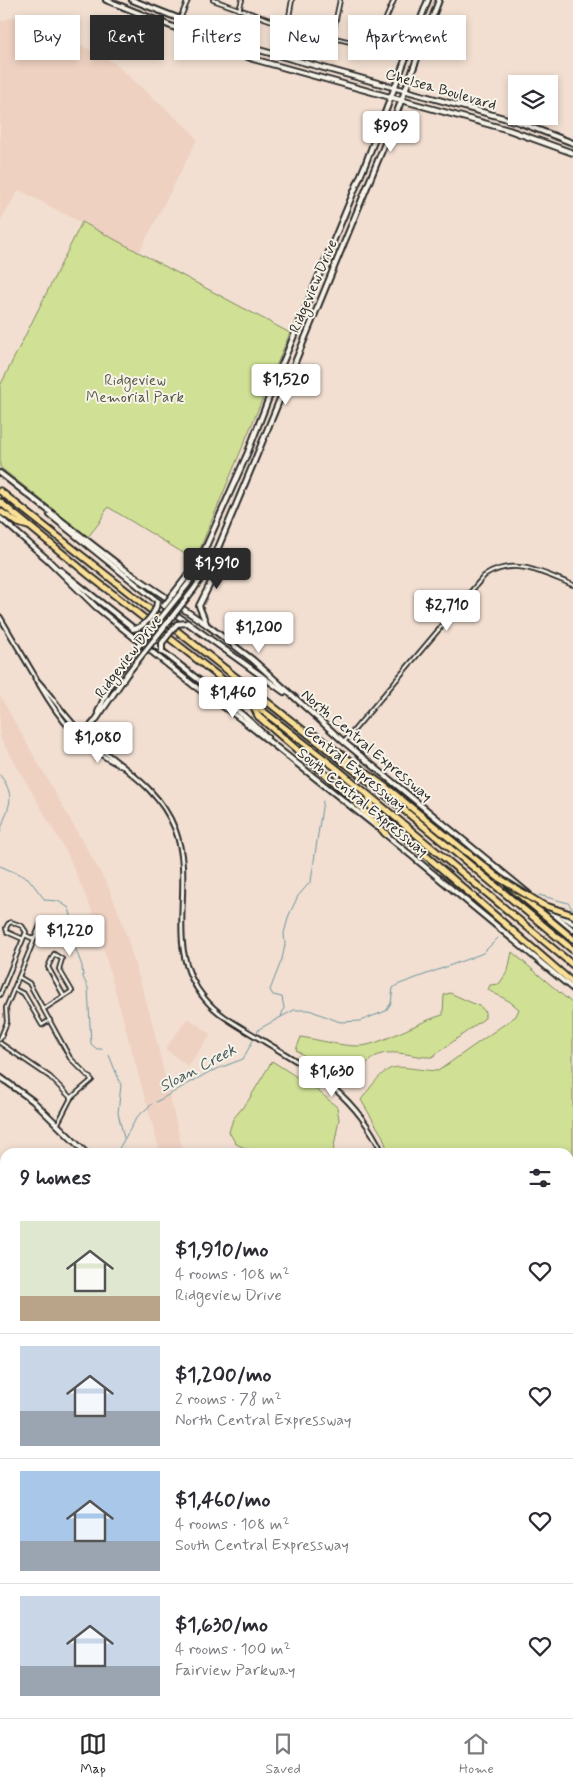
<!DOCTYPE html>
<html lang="en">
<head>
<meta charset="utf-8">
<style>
  :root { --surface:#fff; --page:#f2f2f3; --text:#2b2b33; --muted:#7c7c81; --line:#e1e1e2; --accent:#2b2b2b }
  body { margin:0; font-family:Mynerve,sans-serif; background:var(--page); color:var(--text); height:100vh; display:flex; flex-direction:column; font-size:19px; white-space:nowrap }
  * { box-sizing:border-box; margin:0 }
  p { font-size:16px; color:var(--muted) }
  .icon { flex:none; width:28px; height:28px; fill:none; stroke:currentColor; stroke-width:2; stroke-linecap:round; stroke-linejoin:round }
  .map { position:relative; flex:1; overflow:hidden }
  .details { position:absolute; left:0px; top:1148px; width:574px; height:571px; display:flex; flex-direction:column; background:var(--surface); border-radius:15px 15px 0 0; box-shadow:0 2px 8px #0003 }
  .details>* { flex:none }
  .hud { position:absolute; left:15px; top:15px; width:544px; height:45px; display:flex; gap:10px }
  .fabs { position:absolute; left:508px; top:75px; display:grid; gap:10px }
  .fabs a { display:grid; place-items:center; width:50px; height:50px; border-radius:0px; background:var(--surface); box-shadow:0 2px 8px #0003; font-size:25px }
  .price { position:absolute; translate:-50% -42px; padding:0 11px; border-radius:5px; background:#fff; color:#222; font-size:16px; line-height:32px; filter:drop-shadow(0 1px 2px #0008) }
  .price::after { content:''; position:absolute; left:50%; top:30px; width:15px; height:11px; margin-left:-8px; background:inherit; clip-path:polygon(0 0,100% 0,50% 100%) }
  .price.current { background:var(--accent); color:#fff }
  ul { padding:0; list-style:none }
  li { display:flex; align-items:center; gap:15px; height:125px; padding:0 20px }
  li+li { border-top:1px solid var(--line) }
  li span { display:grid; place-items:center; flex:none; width:140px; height:100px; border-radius:0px; color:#555 }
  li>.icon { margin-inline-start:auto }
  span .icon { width:60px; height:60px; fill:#fffc; stroke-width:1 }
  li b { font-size:21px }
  h2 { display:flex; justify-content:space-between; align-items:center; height:60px; padding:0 20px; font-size:21px }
  .pill { padding:0 18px; border-radius:0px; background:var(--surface); box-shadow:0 2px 8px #0003; font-size:18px; line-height:45px }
  .pill.current { background:var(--accent); color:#fff }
  .menu { display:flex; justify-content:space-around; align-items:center; height:70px; border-top:1px solid var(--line); background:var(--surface); font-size:14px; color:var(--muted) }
  .menu a { display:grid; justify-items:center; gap:2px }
  .menu .current { color:var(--accent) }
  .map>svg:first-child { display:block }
</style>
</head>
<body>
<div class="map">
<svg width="573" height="1718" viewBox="0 0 573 1718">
  <rect width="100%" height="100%" fill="#f2dfd1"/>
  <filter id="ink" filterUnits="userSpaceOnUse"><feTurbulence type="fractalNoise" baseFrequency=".02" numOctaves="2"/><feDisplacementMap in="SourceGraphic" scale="10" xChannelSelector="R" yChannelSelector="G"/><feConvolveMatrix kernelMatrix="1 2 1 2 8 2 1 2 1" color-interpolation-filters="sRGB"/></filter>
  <g filter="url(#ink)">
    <g fill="#eed1c1">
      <path d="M 23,13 L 114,63 L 192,132 L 197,140 L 139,253 L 19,190 L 0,221 L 0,22 Z"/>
      <path d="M 0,696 L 108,886 L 123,924 L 151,1018 L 183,1152 L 160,1152 L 95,918 L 68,855 L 0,737 Z"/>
      <path d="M 188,1018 L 211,1034 L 188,1066 L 165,1049 Z"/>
    </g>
    <g fill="#d0e195" stroke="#7e8660">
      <path d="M 82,222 L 290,333 L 199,551 L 193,559 L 108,507 L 99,523 L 88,537 L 0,467 L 0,386 Z"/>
      <path d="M 512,952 L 573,1004 L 573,1488 L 569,1497 L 569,1152 L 388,1152 L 383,1137 L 361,1100 C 393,1056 389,1068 438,1071 L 516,1016 L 519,1009 L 509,1001 L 488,990 L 490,985 L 499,984 L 508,971 Z"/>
      <path d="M 450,993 L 481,1007 L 485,1012 L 485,1018 L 432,1057 C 411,1058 386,1044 368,1062 C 360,1070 356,1080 348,1087 L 296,1050 L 301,1037 C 320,1040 340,1046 359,1046 C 379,1046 419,1021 443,1015 L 444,995 Z"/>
      <path d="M 272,1061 L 317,1090 L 337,1107 L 339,1119 L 333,1152 L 254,1152 L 236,1144 L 229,1132 L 233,1119 L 248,1101 Z"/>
    </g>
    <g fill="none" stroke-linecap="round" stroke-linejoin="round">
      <g stroke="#6896a1" stroke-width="1">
        <path d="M 0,775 C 19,800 6,807 0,833"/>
        <path d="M 0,866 L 28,878 L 45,900 L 58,901 L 69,908 L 77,938 L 75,947 L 82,966 L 83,977 L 88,988 L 91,1044 L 97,1049 L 103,1049 L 109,1055 L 121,1085 L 118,1113 L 124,1138"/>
        <path d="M 539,895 L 568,903 L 573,910"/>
        <path d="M 281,1017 L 284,1008 L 282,997 L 273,995 L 270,990 L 282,959 L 285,945 L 284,933 L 289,915 L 298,896 L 311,881 L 323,801"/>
        <path d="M 156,1102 L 209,1072 L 243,1059 L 259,1029 L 294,1010 L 309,1010 L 340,1022 L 360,1021 L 386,1011 L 391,1003 L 393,988 L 397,985 L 473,957 L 483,953 L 498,938"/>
        <path d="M 117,1152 L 137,1117 L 152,1104"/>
        <path d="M 0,1605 L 5,1606"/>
        <path d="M 0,1643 L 5,1644"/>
      </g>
      <g stroke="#2b2b2b" stroke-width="6">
        <g id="minor">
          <path d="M 213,0 L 284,25 L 286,31 L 292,28 L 289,22 L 284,25"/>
          <path d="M 239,10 L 242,0"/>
          <path d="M 288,22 L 292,0"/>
          <path d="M 176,28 L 188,0"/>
          <path d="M 292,28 L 372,47 L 376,42 L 394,0"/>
          <path d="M 332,38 L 340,0"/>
          <path d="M 344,742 L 484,576 C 515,556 543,573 573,585"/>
          <path d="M 25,935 L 34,939"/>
          <path d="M 19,977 L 29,983 L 70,1058 L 92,1080 L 71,1098 L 57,1125"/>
          <path d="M 14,989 L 24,994 L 42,1025 L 50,1020"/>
          <path d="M 0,995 L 26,932 L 22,926 L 11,922 L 8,924 L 6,928 L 7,932 L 23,939"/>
          <path d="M 44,1009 L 72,991 L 59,969 L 62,959 L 54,954 L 48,967 L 64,996"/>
          <path d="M 0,1039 L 7,1022 L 6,1008 L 41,923 L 53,922"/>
          <path d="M 0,1043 L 50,1077 L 71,1098"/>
          <path d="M 569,1514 L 573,1505"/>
          <path d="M 569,1527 L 573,1518"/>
          <path d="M 569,1659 L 573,1650"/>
          <path d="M 0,1695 L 5,1694"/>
          <path d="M 333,1714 L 334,1718"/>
          <path d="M 376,1714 L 377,1718"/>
          <path d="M 434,1714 L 436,1718"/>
          <path d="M 192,1718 L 194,1714"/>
          <path d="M 406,1718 L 408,1714"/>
          <path d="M 540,1718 L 542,1714"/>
        </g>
      </g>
      <g stroke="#2b2b2b" stroke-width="7">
        <g id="tertiary">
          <path d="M 0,617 L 36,678"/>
          <path d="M 35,678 C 52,696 66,718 84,735 C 117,765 158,785 175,829 C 197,887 161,947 205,999 C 219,1016 239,1026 257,1037 C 310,1069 355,1093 382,1152"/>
          <path d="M 39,684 C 61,722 79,744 119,765"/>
          <path d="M 569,1544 L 573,1546"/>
        </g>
      </g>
      <g stroke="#2b2b2b" stroke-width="8">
        <g id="secondary">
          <path d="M 106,0 L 253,59 L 509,130 L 573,153"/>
          <path d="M 132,0 L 259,50 L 518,122 L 573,143"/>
          <path d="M 0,473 L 124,569 L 207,625 L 253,660 L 344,742 L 529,894"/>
          <path d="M 50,515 L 157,601 L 284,692"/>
          <path d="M 0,518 L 47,559 L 96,607 L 193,685 L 241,719 L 377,827"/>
          <path d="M 196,569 L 248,452 L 278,374 L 365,165 L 428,0"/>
          <path d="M 60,570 L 244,716 L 267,737"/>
          <path d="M 194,589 L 213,560 L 254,462 L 388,136 L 439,0"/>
          <path d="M 206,623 L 199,606 L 216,572 L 213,560"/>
          <path d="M 98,712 L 110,685 L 117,673"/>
          <path d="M 79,739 L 95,721 L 127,674"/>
          <path d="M 384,833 L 573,989"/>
          <path d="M 544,906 L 573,930"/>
          <path d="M 554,910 L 573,923"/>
          <path d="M 0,1077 L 33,1101 L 85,1152"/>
          <path d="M 520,1714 L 523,1718"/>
          <path d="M 464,1718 L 466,1714"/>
        </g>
      </g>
      <g stroke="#2b2b2b" stroke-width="9">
        <g id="motorway">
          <path d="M 0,491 L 398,805 L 573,950"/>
          <path d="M 0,502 L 90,576 L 336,768 L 573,965"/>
          <path d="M 0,511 L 18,523 L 28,526"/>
          <path d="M 253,705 L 258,716 L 348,794 L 386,834"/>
          <path d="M 315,735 L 391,791 L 501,880"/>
          <path d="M 369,796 L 371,807 L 400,833 L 573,983"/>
          <path d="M 508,885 L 573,939"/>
        </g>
      </g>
      <use href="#minor" stroke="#f7f3e8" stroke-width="2.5"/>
      <use href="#tertiary" stroke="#f7f3e8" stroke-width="3"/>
      <use href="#secondary" stroke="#f7f3e8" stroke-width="4"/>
      <use href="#motorway" stroke="#fadf96" stroke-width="5"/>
      <g stroke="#2b2b2b" stroke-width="8" stroke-linecap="butt">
        <g id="secondary-bridge">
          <path d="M 164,606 L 188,575 L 195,571"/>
          <path d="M 133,629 C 144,628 157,612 157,601"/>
          <path d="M 162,651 L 162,643 L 177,624 L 187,623"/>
          <path d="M 117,673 L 188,584 L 196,569"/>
          <path d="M 127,674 L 194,589"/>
        </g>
      </g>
      <g stroke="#2b2b2b" stroke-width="9" stroke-linecap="butt">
        <path id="motorway-bridge" d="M 499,878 L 543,905 L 573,915"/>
      </g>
      <use href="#secondary-bridge" stroke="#f7f3e8" stroke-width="4"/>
      <use href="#motorway-bridge" stroke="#fadf96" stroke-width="5"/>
    </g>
  </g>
  <g text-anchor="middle" stroke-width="4" stroke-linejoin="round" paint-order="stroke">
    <g font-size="15" fill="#2b2b2b" stroke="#f7f3e8">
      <text transform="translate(441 89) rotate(16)" y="5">Chelsea Boulevard</text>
      <text transform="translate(313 286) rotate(-67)" y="5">Ridgeview Drive</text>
      <text transform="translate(128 656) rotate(-53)" y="5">Ridgeview Drive</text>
      <text transform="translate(367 745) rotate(40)" y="5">North Central Expressway</text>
      <text transform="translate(355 768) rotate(39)" y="5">Central Expressway</text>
      <text transform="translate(363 802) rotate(39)" y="5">South Central Expressway</text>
    </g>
    <g font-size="15" fill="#545846" stroke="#f7f3e8">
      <text x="135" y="385">Ridgeview<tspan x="135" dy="17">Memorial Park</tspan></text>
    </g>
    <g font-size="16" font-style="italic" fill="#44585c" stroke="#f7f3e8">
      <text transform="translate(197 1067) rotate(-28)" y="6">Sloan Creek</text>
    </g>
  </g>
</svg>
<div class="fabs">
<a><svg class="icon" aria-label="layers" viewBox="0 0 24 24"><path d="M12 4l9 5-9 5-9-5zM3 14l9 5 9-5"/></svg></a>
</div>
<b class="price" style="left:391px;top:153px">$909</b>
<b class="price" style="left:286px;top:406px">$1,520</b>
<b class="price current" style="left:217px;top:590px">$1,910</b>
<b class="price" style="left:447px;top:632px">$2,710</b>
<b class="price" style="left:259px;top:654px">$1,200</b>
<b class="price" style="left:233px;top:719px">$1,460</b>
<b class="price" style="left:98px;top:764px">$1,080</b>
<b class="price" style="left:70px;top:957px">$1,220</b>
<b class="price" style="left:332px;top:1098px">$1,630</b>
<div class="hud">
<a class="pill">Buy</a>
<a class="pill current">Rent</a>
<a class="pill">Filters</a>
<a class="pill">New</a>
<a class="pill">Apartment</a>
</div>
<section class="details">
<h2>9 homes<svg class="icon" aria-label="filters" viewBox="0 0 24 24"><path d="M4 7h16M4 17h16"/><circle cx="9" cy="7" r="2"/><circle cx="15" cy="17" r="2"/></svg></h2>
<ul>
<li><span style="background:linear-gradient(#dfe7d0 75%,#b9a48a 0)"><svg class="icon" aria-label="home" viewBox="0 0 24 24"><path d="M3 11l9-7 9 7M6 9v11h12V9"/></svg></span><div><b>$1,910/mo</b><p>4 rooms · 108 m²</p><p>Ridgeview Drive</p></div><svg class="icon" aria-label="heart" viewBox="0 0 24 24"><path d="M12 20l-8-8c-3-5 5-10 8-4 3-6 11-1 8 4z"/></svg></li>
<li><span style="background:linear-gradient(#c9d6e8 65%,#9aa5b1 0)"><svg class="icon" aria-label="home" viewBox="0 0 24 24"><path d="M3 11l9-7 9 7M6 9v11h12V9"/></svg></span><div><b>$1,200/mo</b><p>2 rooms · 78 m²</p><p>North Central Expressway</p></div><svg class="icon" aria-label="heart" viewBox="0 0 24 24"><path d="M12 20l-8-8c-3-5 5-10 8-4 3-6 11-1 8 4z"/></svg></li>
<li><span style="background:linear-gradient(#a9c7e8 70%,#9aa5b1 0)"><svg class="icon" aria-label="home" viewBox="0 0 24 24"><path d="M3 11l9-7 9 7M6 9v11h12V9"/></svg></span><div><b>$1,460/mo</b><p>4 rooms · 108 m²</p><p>South Central Expressway</p></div><svg class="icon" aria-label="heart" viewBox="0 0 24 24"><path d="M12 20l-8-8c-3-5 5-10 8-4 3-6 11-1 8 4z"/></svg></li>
<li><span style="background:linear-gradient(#c9d6e8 70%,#9aa5b1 0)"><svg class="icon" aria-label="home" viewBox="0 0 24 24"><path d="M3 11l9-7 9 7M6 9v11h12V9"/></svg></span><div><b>$1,630/mo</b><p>4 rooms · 100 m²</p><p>Fairview Parkway</p></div><svg class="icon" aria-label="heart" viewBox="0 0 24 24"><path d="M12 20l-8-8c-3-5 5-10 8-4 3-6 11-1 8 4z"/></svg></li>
</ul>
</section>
</div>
<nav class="menu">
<a class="current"><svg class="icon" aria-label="map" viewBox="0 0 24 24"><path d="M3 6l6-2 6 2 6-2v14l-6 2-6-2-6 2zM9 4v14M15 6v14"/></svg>Map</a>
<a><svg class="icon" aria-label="saved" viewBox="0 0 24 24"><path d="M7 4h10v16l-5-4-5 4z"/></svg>Saved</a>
<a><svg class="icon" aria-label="home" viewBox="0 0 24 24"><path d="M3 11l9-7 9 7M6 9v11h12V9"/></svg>Home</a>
</nav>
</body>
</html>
